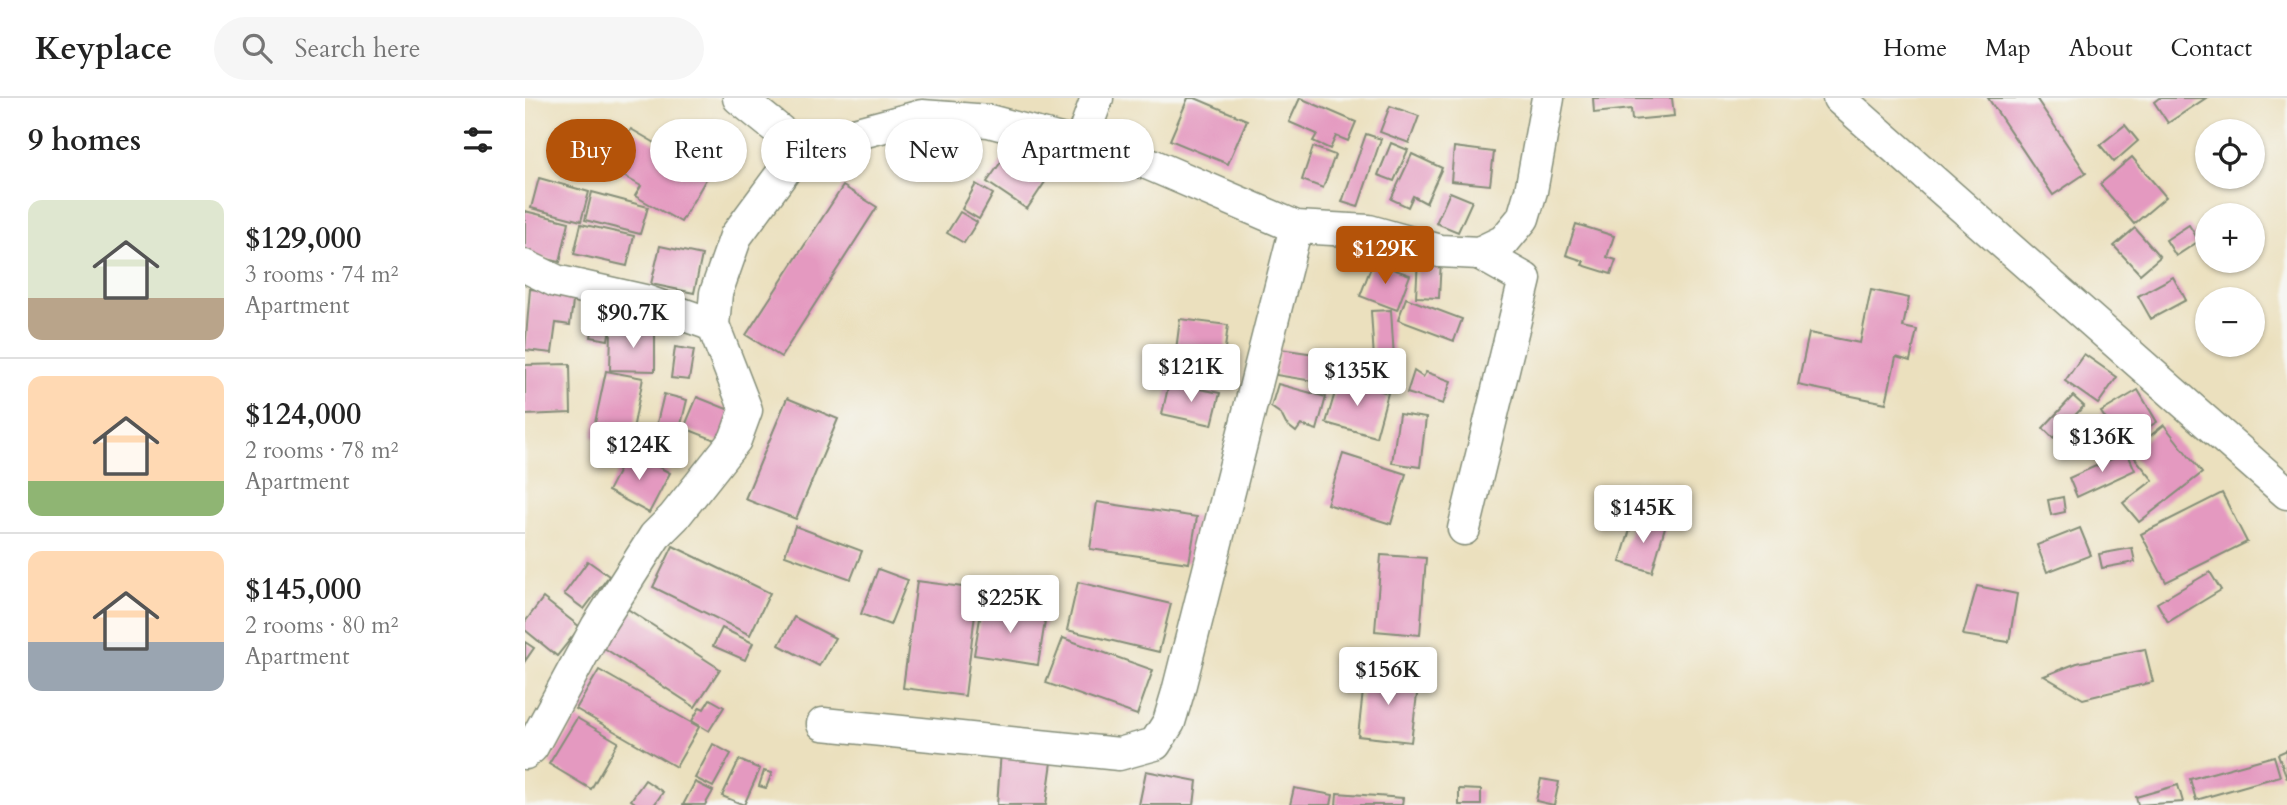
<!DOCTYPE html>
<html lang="en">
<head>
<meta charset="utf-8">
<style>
  :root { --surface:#fff; --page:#f6f6f6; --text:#222; --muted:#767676; --line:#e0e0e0; --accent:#b45309 }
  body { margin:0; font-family:Cardo,serif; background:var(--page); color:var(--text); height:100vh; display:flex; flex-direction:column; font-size:26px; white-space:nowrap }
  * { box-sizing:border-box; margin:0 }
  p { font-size:23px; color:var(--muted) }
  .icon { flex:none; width:38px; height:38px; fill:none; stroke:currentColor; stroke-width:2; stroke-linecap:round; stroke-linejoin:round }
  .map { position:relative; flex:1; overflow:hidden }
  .details { display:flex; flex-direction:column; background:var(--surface); width:525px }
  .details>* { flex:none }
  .guide { position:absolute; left:21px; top:21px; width:665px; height:63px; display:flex; gap:14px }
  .tools { position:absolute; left:1670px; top:21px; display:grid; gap:14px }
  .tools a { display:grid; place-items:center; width:70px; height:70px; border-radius:50%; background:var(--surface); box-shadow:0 2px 5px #0004; font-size:35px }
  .price { position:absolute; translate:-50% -60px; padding:0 16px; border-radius:7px; background:#fff; color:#222; font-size:23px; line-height:46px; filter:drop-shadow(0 2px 4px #0008) }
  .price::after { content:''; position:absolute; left:50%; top:42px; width:21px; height:16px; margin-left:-10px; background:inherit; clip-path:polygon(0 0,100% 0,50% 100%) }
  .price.selected { background:var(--accent); color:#fff }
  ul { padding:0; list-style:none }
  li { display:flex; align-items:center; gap:21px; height:175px; padding:0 28px }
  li+li { border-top:2px solid var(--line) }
  li span { display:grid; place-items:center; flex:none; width:196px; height:140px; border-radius:14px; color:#555 }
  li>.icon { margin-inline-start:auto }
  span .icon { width:84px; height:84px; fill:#fffc; stroke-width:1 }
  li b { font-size:30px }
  h2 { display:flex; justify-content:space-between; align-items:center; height:84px; padding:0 28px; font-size:30px }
  .tag { padding:0 24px; border-radius:32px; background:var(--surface); box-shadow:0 2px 5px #0004; font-size:24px; line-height:63px }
  .tag.selected { background:var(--accent); color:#fff }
  header { display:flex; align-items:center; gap:42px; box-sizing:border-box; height:98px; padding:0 35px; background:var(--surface); border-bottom:2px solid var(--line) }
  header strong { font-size:33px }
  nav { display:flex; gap:38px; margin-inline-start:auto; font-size:24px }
  .search { width:490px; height:63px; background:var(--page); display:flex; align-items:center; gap:18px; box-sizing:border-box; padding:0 24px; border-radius:38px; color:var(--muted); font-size:26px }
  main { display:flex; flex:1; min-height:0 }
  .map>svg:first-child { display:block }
</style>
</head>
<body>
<header>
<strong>Keyplace</strong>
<div class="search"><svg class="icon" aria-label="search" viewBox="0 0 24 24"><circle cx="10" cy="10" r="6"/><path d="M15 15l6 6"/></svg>Search here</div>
<nav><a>Home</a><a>Map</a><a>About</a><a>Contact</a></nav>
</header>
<main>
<section class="details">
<h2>9 homes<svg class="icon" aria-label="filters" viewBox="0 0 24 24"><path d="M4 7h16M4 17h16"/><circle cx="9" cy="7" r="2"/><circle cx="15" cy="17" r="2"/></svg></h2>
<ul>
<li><span style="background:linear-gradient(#dfe7d0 70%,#b9a48a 0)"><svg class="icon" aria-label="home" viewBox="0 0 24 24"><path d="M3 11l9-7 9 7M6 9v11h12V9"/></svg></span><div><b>$129,000</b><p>3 rooms · 74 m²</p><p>Apartment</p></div></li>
<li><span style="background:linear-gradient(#ffd9b3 75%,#8fb573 0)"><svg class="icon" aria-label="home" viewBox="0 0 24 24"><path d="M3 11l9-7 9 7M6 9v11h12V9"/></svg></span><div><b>$124,000</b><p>2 rooms · 78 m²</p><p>Apartment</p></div></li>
<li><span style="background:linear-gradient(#ffd9b3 65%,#9aa5b1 0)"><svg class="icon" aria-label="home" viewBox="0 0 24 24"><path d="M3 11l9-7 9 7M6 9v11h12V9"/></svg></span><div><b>$145,000</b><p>2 rooms · 80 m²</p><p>Apartment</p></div></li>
</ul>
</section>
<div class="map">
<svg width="1762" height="707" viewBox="0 0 1762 707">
  <rect width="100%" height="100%" fill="#f6f6f2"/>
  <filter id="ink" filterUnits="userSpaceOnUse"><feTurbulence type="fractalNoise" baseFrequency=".0143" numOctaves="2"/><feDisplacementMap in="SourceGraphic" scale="14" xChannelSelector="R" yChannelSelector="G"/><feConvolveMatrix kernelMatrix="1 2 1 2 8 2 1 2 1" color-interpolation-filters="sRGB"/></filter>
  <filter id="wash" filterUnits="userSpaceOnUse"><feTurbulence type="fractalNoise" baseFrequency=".00686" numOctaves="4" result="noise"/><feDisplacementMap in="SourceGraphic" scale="28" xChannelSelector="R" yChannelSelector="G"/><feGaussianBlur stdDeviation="1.57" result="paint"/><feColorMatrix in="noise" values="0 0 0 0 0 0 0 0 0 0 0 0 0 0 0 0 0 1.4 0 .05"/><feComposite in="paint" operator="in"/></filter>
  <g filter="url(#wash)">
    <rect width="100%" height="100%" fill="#ebe0be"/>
    <g id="blocks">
      <g fill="#e499c0">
        <path d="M 663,0 L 670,0 L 722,22 L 703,66 L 645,42 Z"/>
        <path d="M 775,0 L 831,24 L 823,43 L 811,38 L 805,51 L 788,43 L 792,36 L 764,24 Z"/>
        <path d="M 1068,0 L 1147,0 L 1149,18 L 1107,22 L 1106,11 L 1069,15 Z"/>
        <path d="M 1463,0 L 1511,0 L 1561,75 L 1528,97 Z"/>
        <path d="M 1634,0 L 1681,0 L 1643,25 L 1629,4 Z"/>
        <path d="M 865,8 L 894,18 L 884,45 L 855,34 Z"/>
        <path d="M 1600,27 L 1613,43 L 1589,64 L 1575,47 Z"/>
        <path d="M 106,31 L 184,76 L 156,124 L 110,98 L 116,88 L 83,69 Z"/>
        <path d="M 841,36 L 856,41 L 833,109 L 817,104 Z"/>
        <path d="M 866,45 L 883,52 L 869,83 L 853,77 Z"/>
        <path d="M 788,49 L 810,57 L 798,90 L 777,82 Z"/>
        <path d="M 929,49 L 969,54 L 965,87 L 926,83 Z"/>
        <path d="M 485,51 L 524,78 L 502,111 L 462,84 Z"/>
        <path d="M 887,56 L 917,70 L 901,105 L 888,98 L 883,109 L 866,101 Z"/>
        <path d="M 1607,59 L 1641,99 L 1609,126 L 1575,86 Z"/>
        <path d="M 14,80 L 64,94 L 56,123 L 6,110 Z"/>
        <path d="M 451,86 L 468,96 L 454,121 L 437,111 Z"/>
        <path d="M 318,88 L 352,109 L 256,259 L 221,237 Z"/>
        <path d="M 67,94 L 123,109 L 115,136 L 60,122 Z"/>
        <path d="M 925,94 L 947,103 L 933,134 L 911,125 Z"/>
        <path d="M 0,113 L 44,124 L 35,164 L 0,156 Z"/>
        <path d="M 435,114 L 452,124 L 439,145 L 422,135 Z"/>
        <path d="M 56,126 L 109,138 L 102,168 L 49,156 Z"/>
        <path d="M 1051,126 L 1089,138 L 1082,159 L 1091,162 L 1086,176 L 1057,167 L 1059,163 L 1041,157 Z"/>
        <path d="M 1664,127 L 1674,143 L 1651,158 L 1641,142 Z"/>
        <path d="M 1610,130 L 1635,159 L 1615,176 L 1589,148 Z"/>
        <path d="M 135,148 L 177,157 L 169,195 L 126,186 Z"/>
        <path d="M 893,160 L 916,162 L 914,200 L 891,199 Z"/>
        <path d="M 848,164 L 885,177 L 872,212 L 835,198 Z"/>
        <path d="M 1648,179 L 1661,202 L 1626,221 L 1613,198 Z"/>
        <path d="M 5,191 L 49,196 L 45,227 L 31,225 L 27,255 L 0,252 Z"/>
        <path d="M 1346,192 L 1384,200 L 1378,229 L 1392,232 L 1385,263 L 1371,259 L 1361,305 L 1273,287 L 1284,235 L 1335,245 Z"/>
        <path d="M 881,200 L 937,221 L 929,243 L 873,222 Z"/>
        <path d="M 866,212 L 869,260 L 849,261 L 846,213 Z"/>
        <path d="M 70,216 L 87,219 L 83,242 L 66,239 Z"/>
        <path d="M 655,221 L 703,227 L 698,266 L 650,260 Z"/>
        <path d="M 86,232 L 130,232 L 130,273 L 85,272 Z"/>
        <path d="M 150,249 L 169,252 L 164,282 L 146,280 Z"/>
        <path d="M 755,251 L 811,259 L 807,286 L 751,277 Z"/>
        <path d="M 1559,256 L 1592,279 L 1573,306 L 1540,283 Z"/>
        <path d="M 45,266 L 46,315 L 0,317 L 0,267 Z"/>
        <path d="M 81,273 L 118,280 L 105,347 L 67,339 Z"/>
        <path d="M 889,273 L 898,279 L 901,274 L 926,283 L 918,306 L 882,295 Z"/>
        <path d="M 814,281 L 863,295 L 851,339 L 801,325 Z"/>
        <path d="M 644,285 L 695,295 L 687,327 L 637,316 Z"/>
        <path d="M 753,286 L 801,299 L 792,332 L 776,327 L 771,334 L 761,326 L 756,316 L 746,309 Z"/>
        <path d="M 1613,292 L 1632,324 L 1596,345 L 1576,314 Z"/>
        <path d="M 139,296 L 162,302 L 152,343 L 129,337 Z"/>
        <path d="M 1548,298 L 1559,308 L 1528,340 L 1518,330 Z"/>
        <path d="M 172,299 L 212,315 L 200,346 L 159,330 Z"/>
        <path d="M 262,300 L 313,321 L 271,421 L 220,401 Z"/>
        <path d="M 874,316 L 901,320 L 895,369 L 867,365 Z"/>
        <path d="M 1639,327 L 1677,375 L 1614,424 L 1598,405 L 1628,382 L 1605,354 Z"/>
        <path d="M 104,353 L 145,375 L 124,415 L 83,393 Z"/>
        <path d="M 1602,354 L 1610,372 L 1552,399 L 1544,380 Z"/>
        <path d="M 818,356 L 881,376 L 866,426 L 802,406 Z"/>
        <path d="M 1697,395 L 1722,444 L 1641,484 L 1616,436 Z"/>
        <path d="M 1538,399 L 1540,414 L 1526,417 L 1523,402 Z"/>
        <path d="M 572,404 L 672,419 L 664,465 L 565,451 Z"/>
        <path d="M 1108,422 L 1140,429 L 1127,474 L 1095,464 Z"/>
        <path d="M 270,428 L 337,453 L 326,481 L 260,457 Z"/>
        <path d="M 1555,430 L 1566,457 L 1522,474 L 1512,447 Z"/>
        <path d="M 148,448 L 245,495 L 225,537 L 128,489 Z"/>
        <path d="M 1607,450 L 1610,464 L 1577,470 L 1574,456 Z"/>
        <path d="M 856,457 L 901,460 L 895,537 L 850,533 Z"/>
        <path d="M 63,463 L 84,478 L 59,511 L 39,496 Z"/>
        <path d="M 353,471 L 383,482 L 365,527 L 336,516 Z"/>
        <path d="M 1685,474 L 1696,492 L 1643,524 L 1632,505 Z"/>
        <path d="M 392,483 L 453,491 L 440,598 L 378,590 Z"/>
        <path d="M 553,484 L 646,506 L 634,554 L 542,532 Z"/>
        <path d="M 1452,488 L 1492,496 L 1484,544 L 1438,537 Z"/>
        <path d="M 18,500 L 55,529 L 32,558 L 0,532 L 0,524 Z"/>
        <path d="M 457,508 L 521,517 L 513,567 L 449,557 Z"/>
        <path d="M 101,510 L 195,571 L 170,609 L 76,548 Z"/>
        <path d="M 269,519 L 310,540 L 294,568 L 254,547 Z"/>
        <path d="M 197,530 L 228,545 L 220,562 L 188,548 Z"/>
        <path d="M 538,540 L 628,572 L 612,617 L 521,585 Z"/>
        <path d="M 0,544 L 9,550 L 0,563 Z"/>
        <path d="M 1620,551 L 1628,584 L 1558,601 L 1519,578 L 1552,565 Z"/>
        <path d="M 74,572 L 174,629 L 151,669 L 51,611 Z"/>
        <path d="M 840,575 L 894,581 L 886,644 L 833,638 Z"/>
        <path d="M 185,601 L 199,609 L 184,633 L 167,623 L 175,609 L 179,611 Z"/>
        <path d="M 52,620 L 93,644 L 66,691 L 24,666 Z"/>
        <path d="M 188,646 L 206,656 L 188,689 L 170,680 Z"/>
        <path d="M 1762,652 L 1762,680 L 1753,656 Z"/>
        <path d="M 476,653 L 528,657 L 521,707 L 472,707 Z"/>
        <path d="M 1749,658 L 1755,678 L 1671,702 L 1665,681 Z"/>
        <path d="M 214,662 L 235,671 L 219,707 L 197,698 Z"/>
        <path d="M 239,673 L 247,675 L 241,690 L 234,688 Z"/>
        <path d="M 621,673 L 672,683 L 669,707 L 614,707 Z"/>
        <path d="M 1016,681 L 1034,684 L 1029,707 L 1011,703 Z"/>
        <path d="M 120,682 L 138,694 L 129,707 L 113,707 L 106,702 Z"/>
        <path d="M 170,684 L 188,693 L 180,707 L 158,707 Z"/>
        <path d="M 1653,687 L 1658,704 L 1613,707 L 1611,699 Z"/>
        <path d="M 769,690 L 808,697 L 806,707 L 765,707 Z"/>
        <path d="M 934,691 L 956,692 L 956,707 L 934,707 Z"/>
        <path d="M 812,695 L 878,700 L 877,707 L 811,707 Z"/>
      </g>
    </g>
  </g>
  <g filter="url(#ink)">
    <use href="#blocks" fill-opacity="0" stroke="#858e79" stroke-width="2"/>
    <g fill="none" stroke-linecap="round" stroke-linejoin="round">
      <g stroke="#858e79" stroke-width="35">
        <g id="minor">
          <path d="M 214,0 L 276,50"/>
          <path d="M 1314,0 L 1762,395"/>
          <path d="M 555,46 L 572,0"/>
          <path d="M 0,168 L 31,183 L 120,203 L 188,227"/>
          <path d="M 939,431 L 1000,181 L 954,155"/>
          <path d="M 298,626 L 594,656 L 630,646 L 644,624 L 653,594 L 771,129"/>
          <path d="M 0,655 L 7,649 L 72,529 L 130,438 L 149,419 L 210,342 L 221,312 L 188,227 L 191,195 L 211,138 L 276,50 L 397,18 L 464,23 L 622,65 L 771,129 L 844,133 L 915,153 L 954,155 L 979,143 L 998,120 L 1006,93 L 1023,0"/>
        </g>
      </g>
      <use href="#minor" stroke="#fff" stroke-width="32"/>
    </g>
  </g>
</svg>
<div class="tools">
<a><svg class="icon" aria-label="locate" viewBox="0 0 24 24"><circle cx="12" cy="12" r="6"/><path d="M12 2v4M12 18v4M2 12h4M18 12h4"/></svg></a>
<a>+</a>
<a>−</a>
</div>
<b class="price selected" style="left:860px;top:188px">$129K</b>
<b class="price" style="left:108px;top:252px">$90.7K</b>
<b class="price" style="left:666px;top:306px">$121K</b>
<b class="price" style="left:832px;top:310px">$135K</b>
<b class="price" style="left:1577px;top:376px">$136K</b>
<b class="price" style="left:114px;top:384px">$124K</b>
<b class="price" style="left:1118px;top:447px">$145K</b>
<b class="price" style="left:485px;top:537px">$225K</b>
<b class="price" style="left:863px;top:609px">$156K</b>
<div class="guide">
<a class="tag selected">Buy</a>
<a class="tag">Rent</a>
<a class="tag">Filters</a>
<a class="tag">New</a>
<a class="tag">Apartment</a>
</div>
</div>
</main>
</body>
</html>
